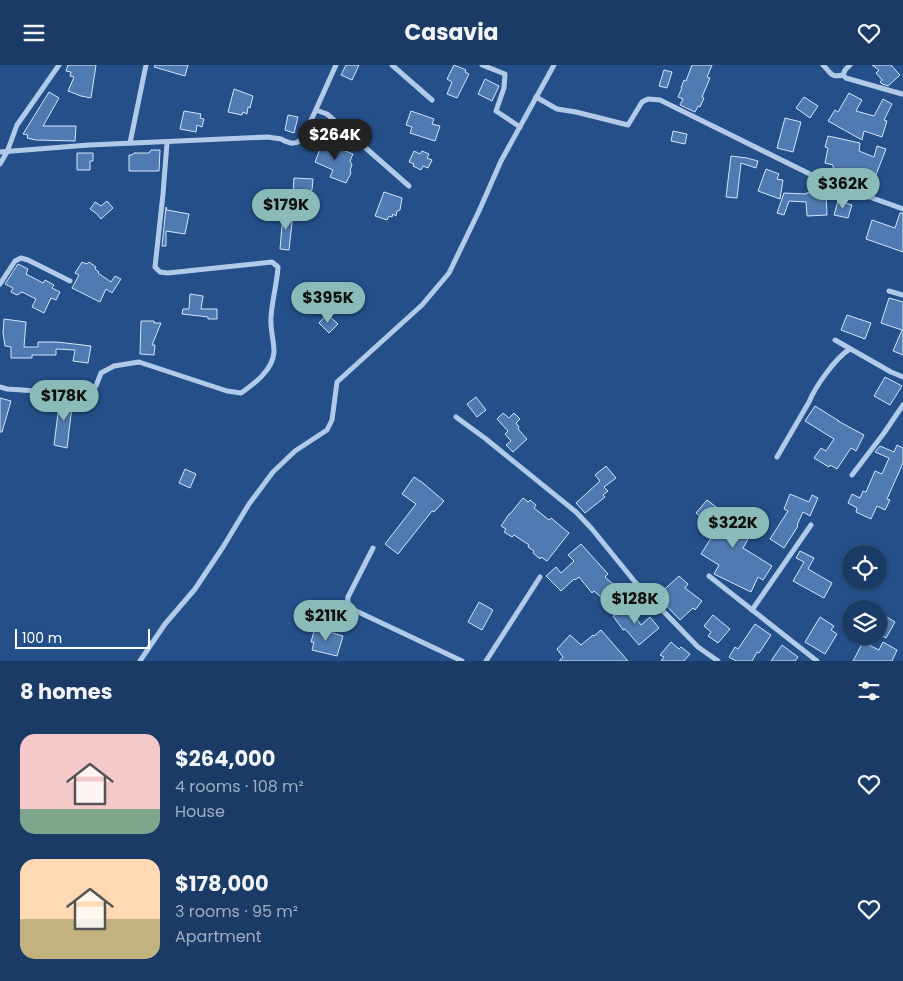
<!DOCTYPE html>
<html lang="en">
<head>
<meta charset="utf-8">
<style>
  :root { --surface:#1b3b67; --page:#284670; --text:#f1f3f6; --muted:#a0adc0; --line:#39557b; --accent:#8bbbb9 }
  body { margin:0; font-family:Poppins,sans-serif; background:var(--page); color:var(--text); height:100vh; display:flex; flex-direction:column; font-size:19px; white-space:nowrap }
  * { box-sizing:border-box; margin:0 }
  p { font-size:16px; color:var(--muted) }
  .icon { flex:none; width:28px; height:28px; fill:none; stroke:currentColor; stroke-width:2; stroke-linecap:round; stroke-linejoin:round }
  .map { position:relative; height:596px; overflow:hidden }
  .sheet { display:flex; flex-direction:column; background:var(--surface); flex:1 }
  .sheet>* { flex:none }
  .tools { position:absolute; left:842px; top:480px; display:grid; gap:10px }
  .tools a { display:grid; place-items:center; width:45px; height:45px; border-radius:50%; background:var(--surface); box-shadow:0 1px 4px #0004,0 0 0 1px var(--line); font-size:25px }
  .scale { position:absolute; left:15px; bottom:12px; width:135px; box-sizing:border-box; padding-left:5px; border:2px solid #fff; border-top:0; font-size:14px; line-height:18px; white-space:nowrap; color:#fff; -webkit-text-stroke:4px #244f89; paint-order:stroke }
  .price { position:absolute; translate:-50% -42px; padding:0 11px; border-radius:18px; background:var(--accent); color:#111; font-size:16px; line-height:32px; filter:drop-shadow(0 1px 2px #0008) }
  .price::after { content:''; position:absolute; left:50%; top:30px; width:15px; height:11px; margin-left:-8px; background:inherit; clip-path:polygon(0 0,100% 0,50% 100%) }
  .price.on { background:#222; color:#fff }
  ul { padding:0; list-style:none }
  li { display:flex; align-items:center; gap:15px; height:125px; padding:0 20px }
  li span { display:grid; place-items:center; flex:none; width:140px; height:100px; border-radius:15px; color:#555 }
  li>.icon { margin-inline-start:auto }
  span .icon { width:60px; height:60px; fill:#fffc; stroke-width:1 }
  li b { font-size:21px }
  h2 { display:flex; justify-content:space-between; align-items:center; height:60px; padding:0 20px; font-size:21px }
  header { display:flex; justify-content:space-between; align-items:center; height:65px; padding:0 20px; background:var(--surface); font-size:22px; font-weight:700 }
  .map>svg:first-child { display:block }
</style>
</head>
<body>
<header><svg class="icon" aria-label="menu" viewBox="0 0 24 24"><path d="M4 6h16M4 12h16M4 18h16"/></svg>Casavia<svg class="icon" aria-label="heart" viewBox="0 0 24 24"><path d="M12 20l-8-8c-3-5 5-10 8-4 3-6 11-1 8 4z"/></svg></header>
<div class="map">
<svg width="903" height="596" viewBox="0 0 903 596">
  <rect width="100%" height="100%" fill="#244f89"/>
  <g fill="#507bb2" stroke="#d5e4f7">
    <path d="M 68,0 L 96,0 L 91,33 L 81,31 L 68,26 L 74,12 L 70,11 L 71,7 L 66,6 Z"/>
    <path d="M 155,0 L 188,0 L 185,11 L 154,2 Z"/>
    <path d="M 346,0 L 359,0 L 352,15 L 341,10 Z"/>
    <path d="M 454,0 L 466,5 L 465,7 L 469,9 L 457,33 L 447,29 L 452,17 L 447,14 Z"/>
    <path d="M 692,0 L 712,0 L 707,12 L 710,13 L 702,32 L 704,33 L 700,42 L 698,41 L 695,47 L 680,40 L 683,34 L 678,32 L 682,23 L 681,23 L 684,15 L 686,16 Z"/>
    <path d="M 872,0 L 891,0 L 900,10 L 888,21 L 882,19 L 880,17 L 882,15 L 876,8 L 879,5 Z"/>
    <path d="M 664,5 L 672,7 L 667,23 L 659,21 Z"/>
    <path d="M 485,14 L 499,21 L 492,36 L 478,29 Z"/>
    <path d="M 234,24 L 253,31 L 250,43 L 248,42 L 247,49 L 243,47 L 242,50 L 228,47 Z"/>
    <path d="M 49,27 L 59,33 L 43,61 L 76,61 L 75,76 L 36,75 L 27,73 L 28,70 L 23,69 Z"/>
    <path d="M 849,28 L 862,35 L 856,46 L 874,51 L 883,34 L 892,39 L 884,55 L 887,56 L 882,72 L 864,66 L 862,75 L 828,56 L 835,45 L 838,47 Z"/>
    <path d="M 804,32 L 818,41 L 810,53 L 796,43 Z"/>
    <path d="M 184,46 L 201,49 L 200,53 L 204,54 L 202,62 L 197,60 L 196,67 L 180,64 Z"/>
    <path d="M 411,46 L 434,54 L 432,59 L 440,61 L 435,76 L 410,68 L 412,62 L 406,60 Z"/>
    <path d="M 288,50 L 298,52 L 294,68 L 285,65 Z"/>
    <path d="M 785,53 L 801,57 L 793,87 L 777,83 Z"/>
    <path d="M 673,66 L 687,69 L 685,79 L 671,76 Z"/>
    <path d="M 828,71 L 860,78 L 859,86 L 874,92 L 877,81 L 886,84 L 874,115 L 849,106 L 849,113 L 834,113 L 833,100 L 825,98 L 828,83 L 825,82 Z"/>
    <path d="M 325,72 L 332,75 L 331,78 L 336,81 L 335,82 L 353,89 L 350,96 L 352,100 L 350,105 L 351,108 L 346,118 L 330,112 L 333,105 L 315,97 Z"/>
    <path d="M 151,85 L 160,85 L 159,106 L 129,106 L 129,90 L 132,90 L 134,88 L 149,88 Z"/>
    <path d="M 414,86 L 420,89 L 422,86 L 429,89 L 427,93 L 432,95 L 428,103 L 423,101 L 421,105 L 413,101 L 414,99 L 409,97 Z"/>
    <path d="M 77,88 L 93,88 L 93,96 L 90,96 L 90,105 L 77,105 Z"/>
    <path d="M 731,91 L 747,93 L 758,96 L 756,103 L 741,98 L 737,133 L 726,132 Z"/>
    <path d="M 766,104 L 779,109 L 777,114 L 783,115 L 780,134 L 758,126 Z"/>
    <path d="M 294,113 L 313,114 L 312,125 L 310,126 L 308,132 L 299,134 L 298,127 L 293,128 Z"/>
    <path d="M 384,127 L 402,133 L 400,145 L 397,146 L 396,151 L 393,149 L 392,152 L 389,151 L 387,155 L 375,151 Z"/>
    <path d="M 826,127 L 827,150 L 807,151 L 806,137 L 789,136 L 784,150 L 777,148 L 784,128 L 806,129 L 806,128 Z"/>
    <path d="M 107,136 L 113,143 L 101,154 L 97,149 L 90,144 L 95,137 L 101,141 Z"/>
    <path d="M 838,136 L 852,140 L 848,153 L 834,150 Z"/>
    <path d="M 166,142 L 167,145 L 189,149 L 185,169 L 166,166 L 166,181 L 162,181 Z"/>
    <path d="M 283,148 L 293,149 L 289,185 L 280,184 Z"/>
    <path d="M 900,148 L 903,148 L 903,187 L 866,174 L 872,155 L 895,163 Z"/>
    <path d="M 82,197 L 87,199 L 89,197 L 96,202 L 95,204 L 99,207 L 98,208 L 111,217 L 115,211 L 121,214 L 112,228 L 106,224 L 100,237 L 72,223 L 79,210 L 75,208 Z"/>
    <path d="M 18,199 L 28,204 L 26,209 L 43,218 L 45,215 L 54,220 L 52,223 L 60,227 L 56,235 L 51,233 L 44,248 L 32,242 L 36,234 L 22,227 L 17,230 L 11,227 L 13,223 L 5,219 Z"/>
    <path d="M 190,229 L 203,231 L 201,244 L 217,244 L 217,254 L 208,254 L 208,252 L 182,249 L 183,244 L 189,244 Z"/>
    <path d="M 889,233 L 903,237 L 903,290 L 893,286 L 902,265 L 881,258 Z"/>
    <path d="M 327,249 L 338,259 L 329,268 L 319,258 Z"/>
    <path d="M 847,250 L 871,258 L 865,274 L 841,265 Z"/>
    <path d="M 4,254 L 26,257 L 24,282 L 38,282 L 38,277 L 57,277 L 91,281 L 88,298 L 73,296 L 75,285 L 56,284 L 56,290 L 32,290 L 32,293 L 11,293 L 11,282 L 5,281 L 3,268 Z"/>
    <path d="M 141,256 L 154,256 L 154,258 L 161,258 L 152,280 L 155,280 L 154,290 L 140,289 Z"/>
    <path d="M 885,312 L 902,321 L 890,340 L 874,331 Z"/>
    <path d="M 60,332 L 73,333 L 67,383 L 54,380 Z"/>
    <path d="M 476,332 L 486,345 L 477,352 L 467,339 Z"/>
    <path d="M 0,333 L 11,336 L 2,367 L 0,367 Z"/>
    <path d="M 815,341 L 839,356 L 838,356 L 864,370 L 856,386 L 851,383 L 837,404 L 830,400 L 829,402 L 814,393 L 821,383 L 826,386 L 834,374 L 805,356 Z"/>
    <path d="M 503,348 L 509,353 L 514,348 L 520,354 L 516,358 L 519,362 L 518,364 L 527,374 L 513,387 L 506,380 L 511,376 L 505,369 L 508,366 L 497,354 Z"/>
    <path d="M 897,380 L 903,383 L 903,398 L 887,434 L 890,435 L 885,445 L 877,441 L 871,454 L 856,447 L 857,443 L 848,438 L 852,429 L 860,433 L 863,426 L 866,427 L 875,406 L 882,409 L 889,393 L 875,387 L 880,381 L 894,387 Z"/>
    <path d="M 606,401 L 616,413 L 604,422 L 608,426 L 603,430 L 605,432 L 585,448 L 576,438 L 600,416 L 595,410 Z"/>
    <path d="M 185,404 L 196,409 L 190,423 L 179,418 Z"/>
    <path d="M 414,412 L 423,418 L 444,436 L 434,447 L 432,446 L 398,489 L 385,479 L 416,439 L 402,429 Z"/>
    <path d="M 790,429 L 809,437 L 812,430 L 818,433 L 810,451 L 803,447 L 797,460 L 798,461 L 784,483 L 770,474 L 788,446 L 784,444 Z"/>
    <path d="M 523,433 L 528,437 L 530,435 L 536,440 L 534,443 L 549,455 L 551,453 L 569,468 L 547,496 L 541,492 L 540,494 L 533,488 L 534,486 L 528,482 L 529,480 L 514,470 L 512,472 L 504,467 L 506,464 L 501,461 L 509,449 L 510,449 Z"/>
    <path d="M 707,435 L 720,445 L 718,448 L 739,461 L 745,452 L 762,462 L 758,470 L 752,467 L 743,483 L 772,501 L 763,515 L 758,512 L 751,527 L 714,509 L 719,500 L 701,489 L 716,465 L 715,464 L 718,460 L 706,452 L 704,454 L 696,448 Z"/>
    <path d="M 581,479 L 608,509 L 605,512 L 623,528 L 611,541 L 594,526 L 592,528 L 579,512 L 575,515 L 574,514 L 561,526 L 546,511 L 556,502 L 561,508 L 574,496 L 568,490 Z"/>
    <path d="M 800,486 L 814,493 L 808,504 L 832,518 L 824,533 L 793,516 L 804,497 L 796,493 Z"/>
    <path d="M 679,511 L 688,519 L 685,523 L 702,536 L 695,545 L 693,543 L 680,555 L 657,531 Z"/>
    <path d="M 479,537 L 493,545 L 482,565 L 468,557 Z"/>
    <path d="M 628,541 L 641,560 L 650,552 L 659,563 L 639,580 L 625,564 L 623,565 L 613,551 Z"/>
    <path d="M 310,545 L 323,547 L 321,559 L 308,556 Z"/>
    <path d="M 882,549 L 895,557 L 886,573 L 879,569 L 879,554 Z"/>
    <path d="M 713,550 L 730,564 L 718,578 L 708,571 L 711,567 L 704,561 Z"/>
    <path d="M 820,552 L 834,561 L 831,565 L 837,569 L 825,589 L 805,577 Z"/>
    <path d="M 755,559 L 771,570 L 759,588 L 757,587 L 752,596 L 736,596 L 729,592 L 735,582 L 738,584 Z"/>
    <path d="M 315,563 L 343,571 L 337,591 L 312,585 L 314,577 L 311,577 Z"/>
    <path d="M 601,565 L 628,596 L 559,596 L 563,592 L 557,584 L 570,570 L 581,580 L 593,570 L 594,571 Z"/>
    <path d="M 671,577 L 679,584 L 681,582 L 690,589 L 684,596 L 661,596 L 664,592 L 660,590 Z"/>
    <path d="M 863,577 L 879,585 L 883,577 L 897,585 L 892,596 L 853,596 Z"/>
    <path d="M 782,580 L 798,592 L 795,596 L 771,596 Z"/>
  </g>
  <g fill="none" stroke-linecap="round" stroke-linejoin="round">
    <g stroke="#b1caea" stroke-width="5">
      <path d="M 392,0 L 432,35"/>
      <path d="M 482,0 L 505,9 L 504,23 L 496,46 L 520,62"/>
      <path d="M 823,0 C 831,8 831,13 843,10"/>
      <path d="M 850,0 L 845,5 L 843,10 L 846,13 L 902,29"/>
      <path d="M 536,32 L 557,44 L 576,47 L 628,60 L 642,37 L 648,34 L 660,35 L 822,115 L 903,144"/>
      <path d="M 316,45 L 327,49 L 409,121"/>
      <path d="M 130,78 L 146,0"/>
      <path d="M 0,87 L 89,80 L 268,72 C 272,73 277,73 281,74 C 290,79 297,81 304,71 L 336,0"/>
      <path d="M 0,99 L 7,87 L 17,60 L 59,0"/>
      <path d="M 0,219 L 15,196 L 21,193 L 28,195 L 70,216"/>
      <path d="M 889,226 L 903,230"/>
      <path d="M 835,275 L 891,307 L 903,312"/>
      <path d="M 0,322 L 7,324 L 82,329 L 91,328 L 96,321 L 101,308 L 114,301 L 139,297 L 227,326 L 241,328 C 254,319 273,305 274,287 C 274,275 270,264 271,252 C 272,235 277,219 278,202 L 272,197 L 168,208 L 160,207 L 155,202 L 163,129 L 167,78"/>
      <path d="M 456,352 L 486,374 L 576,447 L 592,464 L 635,517 L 698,582 L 718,596"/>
      <path d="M 777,392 L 809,337 C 815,322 836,292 850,284"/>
      <path d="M 852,410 L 884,368 L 903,340"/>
      <path d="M 373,483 L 348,532 C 347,537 348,540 352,544 L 462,596"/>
      <path d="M 709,511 L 817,596"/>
      <path d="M 752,545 L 811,460"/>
      <path d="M 140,596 L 165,559 L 195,524 L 223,482 L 249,439 L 273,407 L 295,386 L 327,365 L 332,355 L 337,317 L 422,240 L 449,208 L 479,146 L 501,96 L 554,0"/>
      <path d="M 486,596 L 540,512"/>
    </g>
  </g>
</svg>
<div class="tools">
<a><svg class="icon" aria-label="locate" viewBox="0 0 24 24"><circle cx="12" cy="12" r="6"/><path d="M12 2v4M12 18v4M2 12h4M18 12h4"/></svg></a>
<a><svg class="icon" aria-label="layers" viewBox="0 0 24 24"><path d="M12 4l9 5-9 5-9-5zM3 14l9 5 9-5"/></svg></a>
</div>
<div class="scale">100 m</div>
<b class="price on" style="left:335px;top:96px">$264K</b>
<b class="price" style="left:843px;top:145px">$362K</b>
<b class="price" style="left:286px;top:166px">$179K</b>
<b class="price" style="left:328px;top:259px">$395K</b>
<b class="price" style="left:64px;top:357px">$178K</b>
<b class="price" style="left:733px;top:484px">$322K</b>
<b class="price" style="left:635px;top:560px">$128K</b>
<b class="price" style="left:326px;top:577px">$211K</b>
</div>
<section class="sheet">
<h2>8 homes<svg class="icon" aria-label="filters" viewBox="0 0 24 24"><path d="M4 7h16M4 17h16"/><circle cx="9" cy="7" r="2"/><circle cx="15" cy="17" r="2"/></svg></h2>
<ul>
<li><span style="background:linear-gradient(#f6c9c9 75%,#7fa58c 0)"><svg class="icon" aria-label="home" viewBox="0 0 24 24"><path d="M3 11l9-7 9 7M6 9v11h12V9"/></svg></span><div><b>$264,000</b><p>4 rooms · 108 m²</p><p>House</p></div><svg class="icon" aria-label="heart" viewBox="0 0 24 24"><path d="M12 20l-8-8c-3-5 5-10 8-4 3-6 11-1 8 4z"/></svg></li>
<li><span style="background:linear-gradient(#ffd9b3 60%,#c2b280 0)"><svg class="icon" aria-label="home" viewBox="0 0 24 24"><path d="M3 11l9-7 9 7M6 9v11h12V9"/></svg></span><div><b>$178,000</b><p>3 rooms · 95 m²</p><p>Apartment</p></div><svg class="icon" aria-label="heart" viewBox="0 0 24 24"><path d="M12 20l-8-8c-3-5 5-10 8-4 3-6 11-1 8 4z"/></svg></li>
</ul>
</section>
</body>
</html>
